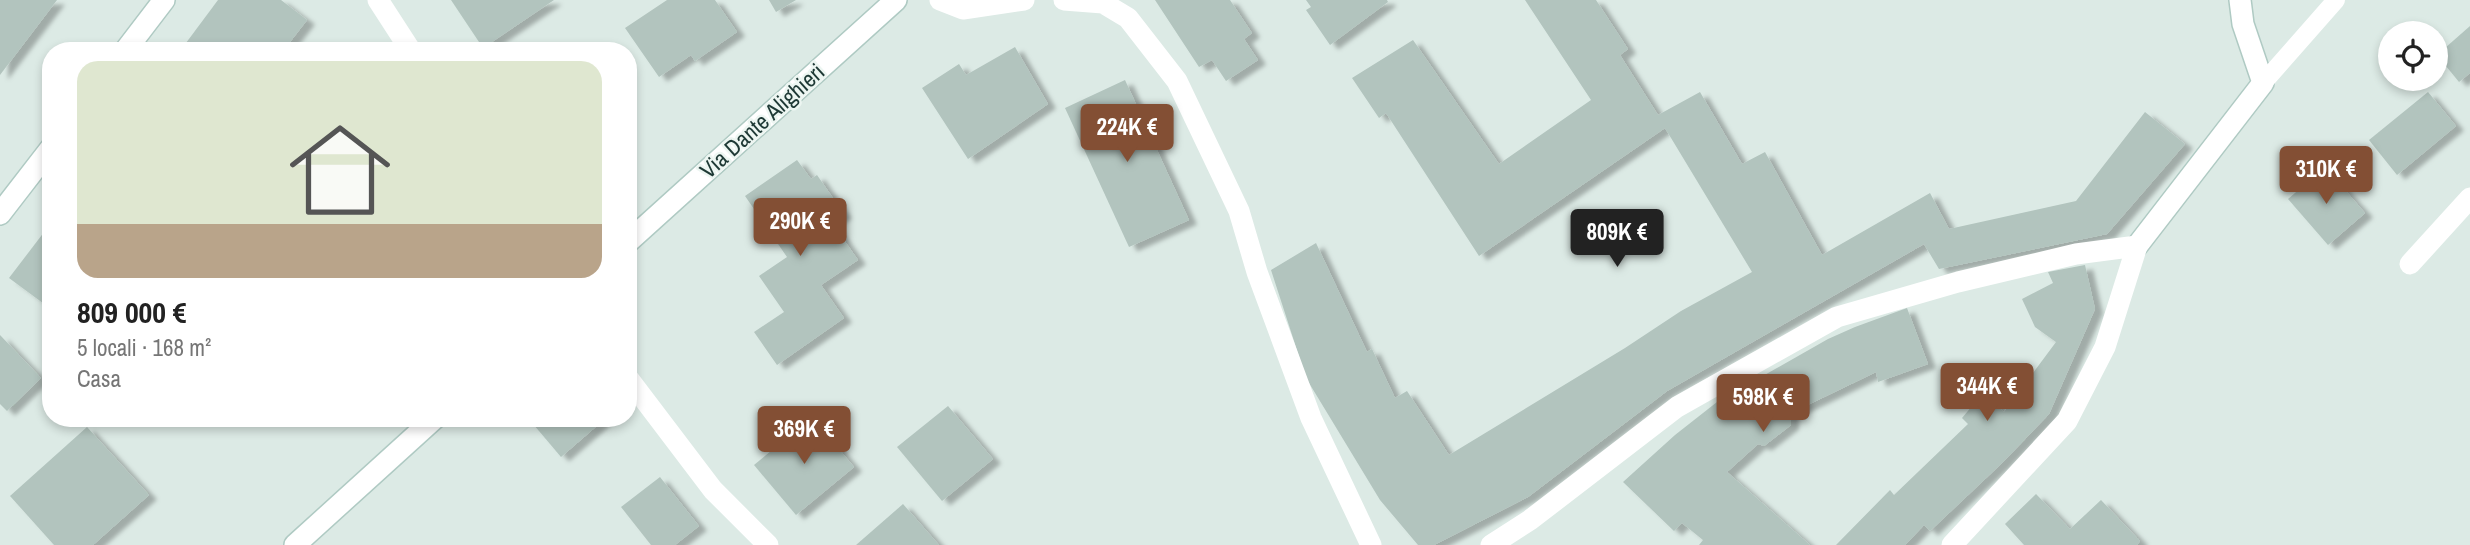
<!DOCTYPE html>
<html lang="it">
<head>
<meta charset="utf-8">
<style>
  :root { --surface:#fff; --page:#f2f2f2; --text:#222; --muted:#767676; --accent:#834f34 }
  body { margin:0; font-family:"Archivo Narrow",sans-serif; background:var(--page); color:var(--text); height:100vh; display:flex; flex-direction:column; font-size:26px; white-space:nowrap }
  * { box-sizing:border-box; margin:0 }
  p { font-size:23px; color:var(--muted) }
  .icon { flex:none; width:38px; height:38px; fill:none; stroke:currentColor; stroke-width:2; stroke-linecap:round; stroke-linejoin:round }
  .map { position:relative; flex:1; overflow:hidden }
  .sheet { position:absolute; left:42px; top:42px; width:595px; height:385px; display:flex; flex-direction:column; background:var(--surface); border-radius:28px; box-shadow:0 4px 10px #0003 }
  .sheet>* { flex:none }
  .controls { position:absolute; left:2378px; top:21px; display:grid; gap:14px }
  .controls a { display:grid; place-items:center; width:70px; height:70px; border-radius:50%; background:var(--surface); box-shadow:0 4px 10px #0003; font-size:35px }
  .price { position:absolute; translate:-50% -60px; padding:0 16px; border-radius:7px; background:var(--accent); color:#fff; font-size:23px; line-height:46px; filter:drop-shadow(0 2px 4px #0008) }
  .price::after { content:''; position:absolute; left:50%; top:42px; width:21px; height:16px; margin-left:-10px; background:inherit; clip-path:polygon(0 0,100% 0,50% 100%) }
  .price.selected { background:#222; color:#fff }
  ul { padding:0; list-style:none }
  li { display:grid; align-content:center; gap:14px; height:371px; padding:0 35px }
  li span { display:grid; place-items:center; height:217px; border-radius:21px; color:#555 }
  li>.icon { margin-inline-start:auto }
  span .icon { width:126px; height:126px; fill:#fffc; stroke-width:1 }
  li b { font-size:30px }
  .map>svg:first-child { display:block }
</style>
</head>
<body>
<div class="map">
<svg width="2470" height="545" viewBox="0 0 2470 545">
  <defs>
    <filter id="shadow"><feDropShadow dx="8" dy="4.5" stdDeviation="2" flood-color="#0004"/></filter>
  </defs>
  <rect width="100%" height="100%" fill="#dceae5"/>
  <g fill="#b2c4be" filter="url(#shadow)">
    <path d="M 0,0 L 57,0 L 0,75 Z"/>
    <path d="M 218,0 L 281,0 L 307,20 L 283,51 L 180,51 Z"/>
    <path d="M 451,0 L 554,0 L 483,48 Z"/>
    <path d="M 667,0 L 715,0 L 737,32 L 695,61 L 691,55 L 659,77 L 625,28 Z"/>
    <path d="M 769,0 L 796,0 L 776,12 Z"/>
    <path d="M 1155,0 L 1230,0 L 1252,33 L 1244,39 L 1258,60 L 1226,81 L 1212,60 L 1199,67 Z"/>
    <path d="M 1306,0 L 1387,0 L 1388,2 L 1330,45 L 1306,10 L 1311,7 Z"/>
    <path d="M 1525,0 L 1596,0 L 1628,49 L 1620,55 L 1658,115 L 1700,92 L 1742,164 L 1765,152 L 1822,255 L 1930,193 L 1949,229 L 2076,201 L 2145,112 L 2185,144 L 2107,234 L 1939,269 L 1924,244 L 1667,391 L 1528,497 L 1434,545 L 1418,545 L 1380,500 L 1306,378 L 1271,270 L 1316,243 L 1367,352 L 1372,349 L 1395,398 L 1407,391 L 1449,455 L 1625,348 L 1681,311 L 1752,272 L 1665,128 L 1479,256 L 1386,113 L 1379,118 L 1352,78 L 1413,40 L 1499,164 L 1591,100 Z"/>
    <path d="M 2470,26 L 2470,73 L 2459,82 L 2437,55 Z"/>
    <path d="M 1015,47 L 1048,104 L 968,159 L 922,88 L 959,64 L 966,75 Z"/>
    <path d="M 1125,80 L 1189,220 L 1129,247 L 1065,108 Z"/>
    <path d="M 2428,92 L 2456,126 L 2397,175 L 2369,140 Z"/>
    <path d="M 797,160 L 811,179 L 817,175 L 844,214 L 832,223 L 858,260 L 821,285 L 844,318 L 777,365 L 754,332 L 784,312 L 759,276 L 787,257 L 745,196 Z"/>
    <path d="M 2325,167 L 2365,213 L 2328,245 L 2288,199 Z"/>
    <path d="M 51,223 L 51,309 L 9,278 Z"/>
    <path d="M 2085,265 L 2095,309 L 2049,414 L 2002,463 L 1930,531 L 1924,525 L 1905,545 L 1836,545 L 1890,490 L 1894,495 L 1968,424 L 1962,418 L 1983,393 L 2004,412 L 2056,342 L 2035,327 L 2022,299 L 2053,283 L 2048,272 Z"/>
    <path d="M 1907,308 L 1928,364 L 1878,382 L 1876,372 L 1791,413 L 1791,425 L 1764,446 L 1758,444 L 1727,472 L 1810,545 L 1699,545 L 1703,540 L 1682,523 L 1674,531 L 1623,482 L 1675,435 L 1717,402 L 1828,339 L 1855,327 Z"/>
    <path d="M 0,335 L 41,378 L 7,411 L 0,404 Z"/>
    <path d="M 948,406 L 993,459 L 942,501 L 897,447 Z"/>
    <path d="M 812,417 L 854,467 L 796,515 L 754,465 Z"/>
    <path d="M 528,418 L 606,418 L 561,457 Z"/>
    <path d="M 87,427 L 149,495 L 93,545 L 54,545 L 10,496 Z"/>
    <path d="M 660,477 L 699,526 L 675,545 L 651,545 L 621,507 Z"/>
    <path d="M 2036,494 L 2070,529 L 2101,500 L 2140,541 L 2137,545 L 2024,545 L 2005,524 Z"/>
    <path d="M 903,504 L 939,545 L 856,545 Z"/>
  </g>
  <g fill="none" stroke-linecap="round" stroke-linejoin="round">
    <g stroke="#afcac3" stroke-width="24">
      <g id="secondary">
        <path d="M 125,51 L 164,0"/>
        <path d="M 0,214 L 51,148"/>
        <path d="M 628,242 L 896,0"/>
        <path d="M 2137,246 L 2263,83 L 2243,24 L 2240,0"/>
        <path d="M 295,545 L 435,418"/>
      </g>
    </g>
    <path stroke="#fff" stroke-width="18" d="M 2263,83 L 2336,0"/>
    <g stroke="#fff" stroke-width="21">
      <path d="M 378,0 L 411,51"/>
      <path d="M 940,0 L 963,9 L 1024,0"/>
      <path d="M 1064,0 L 1103,3 L 1128,18 L 1177,81 L 1239,211 L 1257,272 L 1311,418 L 1371,545"/>
      <path d="M 2410,264 L 2470,198"/>
      <path d="M 628,378 L 713,490 L 768,545"/>
      <path d="M 1491,545 L 1530,520 L 1677,407 L 1837,317 L 1958,282 L 2076,254 L 2137,246 L 2105,347 L 2067,421 L 1952,545"/>
    </g>
    <use href="#secondary" stroke="#fff" stroke-width="21"/>
  </g>
  <g text-anchor="middle" stroke-width="5" stroke-linejoin="round" paint-order="stroke">
    <g font-size="23" fill="#1e3935" stroke="#edf6f2">
      <text transform="translate(762 121) rotate(-42)" y="8">Via Dante Alighieri</text>
    </g>
  </g>
</svg>
<div class="controls">
<a><svg class="icon" aria-label="locate" viewBox="0 0 24 24"><circle cx="12" cy="12" r="6"/><path d="M12 2v4M12 18v4M2 12h4M18 12h4"/></svg></a>
</div>
<b class="price" style="left:1127px;top:164px">224K €</b>
<b class="price" style="left:2326px;top:206px">310K €</b>
<b class="price" style="left:800px;top:258px">290K €</b>
<b class="price selected" style="left:1617px;top:269px">809K €</b>
<b class="price" style="left:1987px;top:423px">344K €</b>
<b class="price" style="left:1763px;top:434px">598K €</b>
<b class="price" style="left:804px;top:466px">369K €</b>
<section class="sheet">
<ul>
<li><span style="background:linear-gradient(#dfe7d0 75%,#b9a48a 0)"><svg class="icon" aria-label="home" viewBox="0 0 24 24"><path d="M3 11l9-7 9 7M6 9v11h12V9"/></svg></span><div><b>809 000 €</b><p>5 locali · 168 m²</p><p>Casa</p></div></li>
</ul>
</section>
</div>
</body>
</html>
